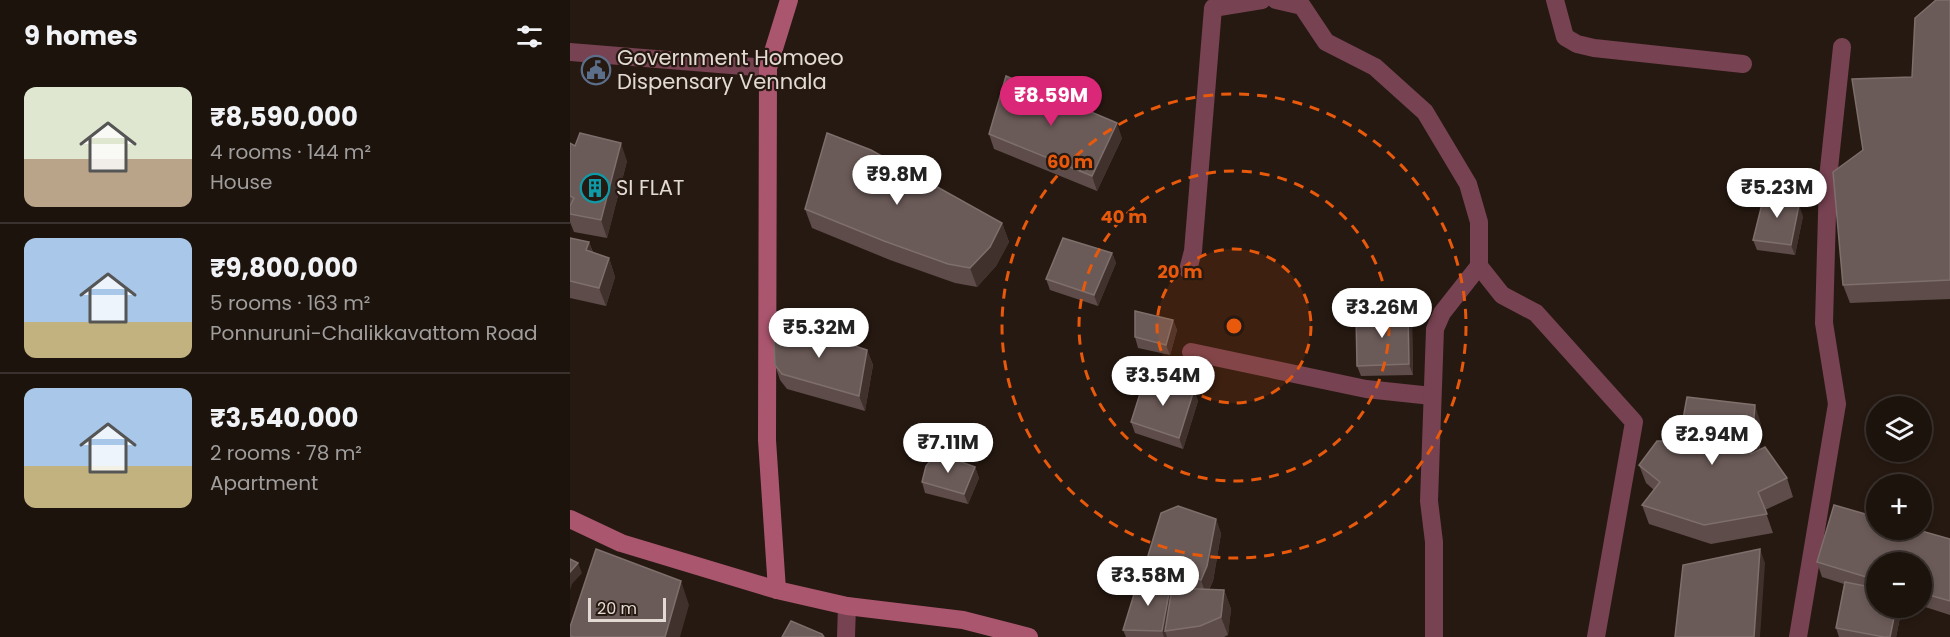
<!DOCTYPE html>
<html lang="en">
<head>
<meta charset="utf-8">
<style>
  :root { --surface:#1c130d; --page:#29201b; --text:#f1f3f6; --muted:#a09e9d; --line:#3a322e; --accent:#db2777 }
  body { margin:0; font-family:Poppins,sans-serif; background:var(--page); color:var(--text); height:100vh; display:flex; flex-direction:column; font-size:22px; white-space:nowrap }
  * { box-sizing:border-box; margin:0 }
  p { font-size:20px; color:var(--muted) }
  .icon { flex:none; width:33px; height:33px; fill:none; stroke:currentColor; stroke-width:2; stroke-linecap:round; stroke-linejoin:round }
  .map { position:relative; flex:1; overflow:hidden }
  .panel { display:flex; flex-direction:column; background:var(--surface); width:570px }
  .panel>* { flex:none }
  .buttons { position:absolute; left:1296px; top:396px; display:grid; gap:12px }
  .buttons a { display:grid; place-items:center; width:66px; height:66px; border-radius:50%; background:var(--surface); box-shadow:0 3px 9px #0003,0 0 0 2px var(--line); font-size:30px }
  .scale { position:absolute; left:18px; bottom:15px; width:78px; box-sizing:border-box; padding-left:6px; border:3px solid #e3dad4; border-top:0; font-size:16px; line-height:21px; white-space:nowrap; color:#e3dad4; -webkit-text-stroke:4px #261911; paint-order:stroke }
  .price { position:absolute; translate:-50% -51px; padding:0 14px; border-radius:21px; background:#fff; color:#222; font-size:20px; line-height:39px; filter:drop-shadow(0 2px 3px #0008) }
  .price::after { content:''; position:absolute; left:50%; top:36px; width:18px; height:14px; margin-left:-9px; background:inherit; clip-path:polygon(0 0,100% 0,50% 100%) }
  .price.active { background:var(--accent); color:#fff }
  ul { padding:0; list-style:none }
  li { display:flex; align-items:center; gap:18px; height:150px; padding:0 24px }
  li+li { border-top:2px solid var(--line) }
  li span { display:grid; place-items:center; flex:none; width:168px; height:120px; border-radius:12px; color:#555 }
  li>.icon { margin-inline-start:auto }
  span .icon { width:72px; height:72px; fill:#fffc; stroke-width:1 }
  li b { font-size:26px }
  h2 { display:flex; justify-content:space-between; align-items:center; height:72px; padding:0 24px; font-size:26px }
  main { display:flex; flex:1; min-height:0 }
  .map>svg:first-child { display:block }
</style>
</head>
<body>
<main>
<section class="panel">
<h2>9 homes<svg class="icon" aria-label="filters" viewBox="0 0 24 24"><path d="M4 7h16M4 17h16"/><circle cx="9" cy="7" r="2"/><circle cx="15" cy="17" r="2"/></svg></h2>
<ul>
<li><span style="background:linear-gradient(#dfe7d0 60%,#b9a48a 0)"><svg class="icon" aria-label="home" viewBox="0 0 24 24"><path d="M3 11l9-7 9 7M6 9v11h12V9"/></svg></span><div><b>₹8,590,000</b><p>4 rooms · 144 m²</p><p>House</p></div></li>
<li><span style="background:linear-gradient(#a9c7e8 70%,#c2b280 0)"><svg class="icon" aria-label="home" viewBox="0 0 24 24"><path d="M3 11l9-7 9 7M6 9v11h12V9"/></svg></span><div><b>₹9,800,000</b><p>5 rooms · 163 m²</p><p>Ponnuruni-Chalikkavattom Road</p></div></li>
<li><span style="background:linear-gradient(#a9c7e8 65%,#c2b280 0)"><svg class="icon" aria-label="home" viewBox="0 0 24 24"><path d="M3 11l9-7 9 7M6 9v11h12V9"/></svg></span><div><b>₹3,540,000</b><p>2 rooms · 78 m²</p><p>Apartment</p></div></li>
</ul>
</section>
<div class="map">
<svg width="1380" height="637" viewBox="0 0 1380 637">
  <rect width="100%" height="100%" fill="#261911"/>
  <g fill="none" stroke-linecap="round" stroke-linejoin="round">
    <g stroke="#774251" stroke-width="18">
      <path d="M 706,0 L 732,6 L 756,42 L 805,67 L 855,112 L 898,184 L 909,222 L 909,266 L 932,295 L 966,313 L 1064,422 L 1026,637"/>
      <path d="M 985,0 L 995,37 L 1007,44 L 1024,48 L 1173,64"/>
      <path d="M 0,52 L 198,68"/>
      <path d="M 618,270 L 623,251 L 643,8 L 692,0"/>
      <path d="M 621,352 L 796,389 L 862,396"/>
      <path d="M 276,637 L 277,606"/>
      <path d="M 864,637 L 864,542 L 859,501 L 865,329 L 872,313 L 909,266"/>
      <path d="M 1228,637 L 1267,404 L 1254,323 L 1258,178 L 1272,47"/>
    </g>
    <g stroke="#ab566f" stroke-width="18">
      <path d="M 0,519 L 51,543 L 207,590 L 277,606 L 393,620 L 459,637"/>
      <path d="M 207,590 L 197,440 L 198,68 L 219,0"/>
    </g>
  </g>
  <g fill="#5d4c49">
    <path d="M 1380,0 L 1380,299 L 1280,303 L 1273,285 L 1293,150 L 1342,77 Z"/>
    <path d="M 419,134 L 552,138 L 527,191 L 424,149 Z"/>
    <path d="M 0,143 L 5,146 L 57,161 L 37,238 L 4,232 L 0,222 Z"/>
    <path d="M 235,209 L 432,223 L 439,242 L 426,266 L 407,287 L 385,283 L 320,260 L 242,228 Z"/>
    <path d="M 1233,216 L 1225,255 L 1187,250 L 1183,240 Z"/>
    <path d="M 0,238 L 19,242 L 23,252 L 39,258 L 45,277 L 36,306 L 0,298 Z"/>
    <path d="M 542,253 L 546,263 L 528,306 L 480,290 L 476,279 Z"/>
    <path d="M 838,313 L 842,323 L 843,375 L 791,376 L 787,366 Z"/>
    <path d="M 603,320 L 607,330 L 600,355 L 568,348 L 565,337 Z"/>
    <path d="M 297,350 L 303,365 L 295,411 L 217,389 L 210,380 L 205,365 Z"/>
    <path d="M 624,390 L 628,401 L 613,449 L 565,433 L 561,422 Z"/>
    <path d="M 1191,424 L 1190,450 L 1217,478 L 1223,497 L 1195,510 L 1203,533 L 1141,544 L 1079,524 L 1072,505 L 1084,490 L 1076,483 L 1069,465 L 1109,441 Z"/>
    <path d="M 405,467 L 409,478 L 398,504 L 355,493 L 352,482 Z"/>
    <path d="M 646,519 L 651,534 L 643,581 L 639,590 L 654,590 L 661,609 L 658,635 L 654,637 L 556,637 L 553,630 L 601,592 L 619,589 L 582,574 L 577,559 Z"/>
    <path d="M 1380,539 L 1380,615 L 1352,606 L 1352,562 L 1306,562 L 1306,608 L 1332,608 L 1326,637 L 1269,637 L 1266,628 L 1274,584 L 1252,577 L 1247,562 Z"/>
  </g>
  <g fill="#41312d">
    <path d="M 547,123 L 552,138 L 527,191 L 522,176 Z"/>
    <path d="M 51,143 L 57,161 L 37,238 L 31,220 Z"/>
    <path d="M 1229,205 L 1233,216 L 1225,255 L 1221,245 Z"/>
    <path d="M 432,223 L 439,242 L 426,266 L 407,287 L 400,268 Z"/>
    <path d="M 19,242 L 25,260 L 16,250 Z"/>
    <path d="M 542,253 L 546,263 L 528,306 L 524,295 Z"/>
    <path d="M 39,258 L 45,277 L 36,306 L 29,288 Z"/>
    <path d="M 838,313 L 842,323 L 843,375 L 839,364 Z"/>
    <path d="M 603,320 L 607,330 L 600,355 L 596,345 Z"/>
    <path d="M 297,350 L 303,365 L 295,411 L 289,396 Z"/>
    <path d="M 624,390 L 628,401 L 613,449 L 609,438 Z"/>
    <path d="M 1185,405 L 1191,424 L 1188,473 L 1181,454 Z"/>
    <path d="M 405,467 L 409,478 L 398,504 L 394,494 Z"/>
    <path d="M 646,519 L 651,534 L 643,581 L 636,595 L 631,580 Z"/>
    <path d="M 1190,549 L 1195,563 L 1190,637 L 1184,637 Z"/>
    <path d="M 8,563 L 12,573 L 2,584 L 0,590 L 0,572 Z"/>
    <path d="M 111,581 L 119,605 L 110,637 L 95,637 Z"/>
    <path d="M 600,588 L 606,606 L 595,631 L 597,637 L 594,637 L 592,631 Z"/>
    <path d="M 654,590 L 661,609 L 658,635 L 651,617 Z"/>
    <path d="M 1326,608 L 1332,608 L 1326,637 L 1320,637 Z"/>
  </g>
  <g fill="#6b5b58" stroke="#7e6f6c" stroke-width="1.5">
    <path d="M 1366,0 L 1380,0 L 1380,280 L 1273,285 L 1263,172 L 1293,150 L 1282,79 L 1342,77 L 1345,18 Z"/>
    <path d="M 436,76 L 547,123 L 522,176 L 419,134 Z"/>
    <path d="M 10,133 L 51,143 L 31,220 L 0,214 L 0,206 L 4,198 L 0,196 L 0,143 L 5,146 Z"/>
    <path d="M 257,133 L 301,150 L 432,223 L 420,247 L 400,268 L 378,264 L 314,241 L 235,209 Z"/>
    <path d="M 1212,187 L 1229,205 L 1221,245 L 1183,240 L 1193,200 Z"/>
    <path d="M 0,238 L 19,242 L 16,250 L 39,258 L 29,288 L 0,281 Z"/>
    <path d="M 493,238 L 542,253 L 524,295 L 476,279 Z"/>
    <path d="M 565,311 L 603,320 L 596,345 L 565,337 Z"/>
    <path d="M 838,313 L 839,364 L 787,366 L 786,314 Z"/>
    <path d="M 208,320 L 297,350 L 289,396 L 212,374 L 205,365 L 204,343 Z"/>
    <path d="M 575,378 L 624,390 L 609,438 L 561,422 Z"/>
    <path d="M 1117,397 L 1185,405 L 1181,454 L 1195,447 L 1217,478 L 1188,492 L 1197,514 L 1134,525 L 1072,505 L 1090,482 L 1069,465 L 1087,441 L 1109,441 Z"/>
    <path d="M 367,453 L 405,467 L 394,494 L 352,482 L 356,466 Z"/>
    <path d="M 1264,505 L 1306,517 L 1306,530 L 1348,530 L 1380,539 L 1380,601 L 1352,593 L 1352,562 L 1306,562 L 1306,580 L 1247,562 Z"/>
    <path d="M 608,506 L 646,519 L 637,566 L 631,580 L 577,559 L 591,513 Z"/>
    <path d="M 26,549 L 111,581 L 95,637 L 4,637 L 0,636 L 0,627 Z"/>
    <path d="M 1190,549 L 1184,637 L 1105,637 L 1113,565 Z"/>
    <path d="M 0,559 L 8,563 L 0,572 Z"/>
    <path d="M 569,578 L 600,588 L 592,631 L 553,630 Z"/>
    <path d="M 1275,582 L 1306,588 L 1306,608 L 1326,608 L 1320,637 L 1314,637 L 1266,628 Z"/>
    <path d="M 602,588 L 654,590 L 651,617 L 630,626 L 595,631 Z"/>
    <path d="M 221,621 L 252,634 L 254,637 L 212,637 Z"/>
  </g>
  <circle cx="664" cy="326" r="77" fill="#e8590c" fill-opacity=".12"/>
  <g fill="none" stroke="#e8590c" stroke-width="3" stroke-dasharray="10 8">
    <circle cx="664" cy="326" r="77"/>
    <circle cx="664" cy="326" r="155"/>
    <circle cx="664" cy="326" r="232"/>
  </g>
  <defs>
    <g id="civic-ring" transform="scale(1.5)"><circle r="9.5" fill="#261911" stroke="#5c6f8a" stroke-width="1.5"/><path d="M-.6-6.5H3V-4.5H.6V-3L4-1V1h2V6H-6V1h2V-1L-.6-3ZM-1.2 2.5V6h2.4V2.5Z" fill="#5c6f8a"/></g>
    <g id="building-ring" transform="scale(1.5)"><circle r="9.5" fill="#261911" stroke="#0f9aa8" stroke-width="1.5"/><path d="M-4-6H4V6H1V3H-1V6H-4ZM-2.5-4.3h1.7v1.8h-1.7ZM.8-4.3h1.7v1.8H.8ZM-2.5-1h1.7V.8h-1.7ZM.8-1h1.7V.8H.8Z" fill="#0f9aa8"/></g>
  </defs>
  <g fill-rule="evenodd">
    <use href="#civic-ring" x="26" y="70"/>
    <use href="#building-ring" x="25" y="188"/>
  </g>
  <g text-anchor="middle" stroke-width="4.5" stroke-linejoin="round" paint-order="stroke">
    <g font-size="21" fill="#e3dad4" stroke="#261911" text-anchor="start">
      <text x="47" y="65">Government Homoeo<tspan x="47" dy="24">Dispensary Vennala</tspan></text>
      <text x="46" y="195">SI FLAT</text>
    </g>
  </g>
  <circle cx="664" cy="326" r="9" fill="#e8590c" stroke="#261911" stroke-width="3"/>
  <g font-size="18" text-anchor="middle" font-weight="bold" fill="#e8590c" stroke="#261911" stroke-width="4.5" stroke-linejoin="round" paint-order="stroke">
    <text x="500" y="168">60 m</text>
    <text x="554" y="223">40 m</text>
    <text x="610" y="278">20 m</text>
  </g>
</svg>
<div class="buttons">
<a><svg class="icon" aria-label="layers" viewBox="0 0 24 24"><path d="M12 4l9 5-9 5-9-5zM3 14l9 5 9-5"/></svg></a>
<a>+</a>
<a>−</a>
</div>
<div class="scale">20 m</div>
<b class="price active" style="left:481px;top:127px">₹8.59M</b>
<b class="price" style="left:327px;top:206px">₹9.8M</b>
<b class="price" style="left:1207px;top:219px">₹5.23M</b>
<b class="price" style="left:812px;top:339px">₹3.26M</b>
<b class="price" style="left:249px;top:359px">₹5.32M</b>
<b class="price" style="left:593px;top:407px">₹3.54M</b>
<b class="price" style="left:1142px;top:466px">₹2.94M</b>
<b class="price" style="left:378px;top:474px">₹7.11M</b>
<b class="price" style="left:578px;top:607px">₹3.58M</b>
</div>
</main>
</body>
</html>
